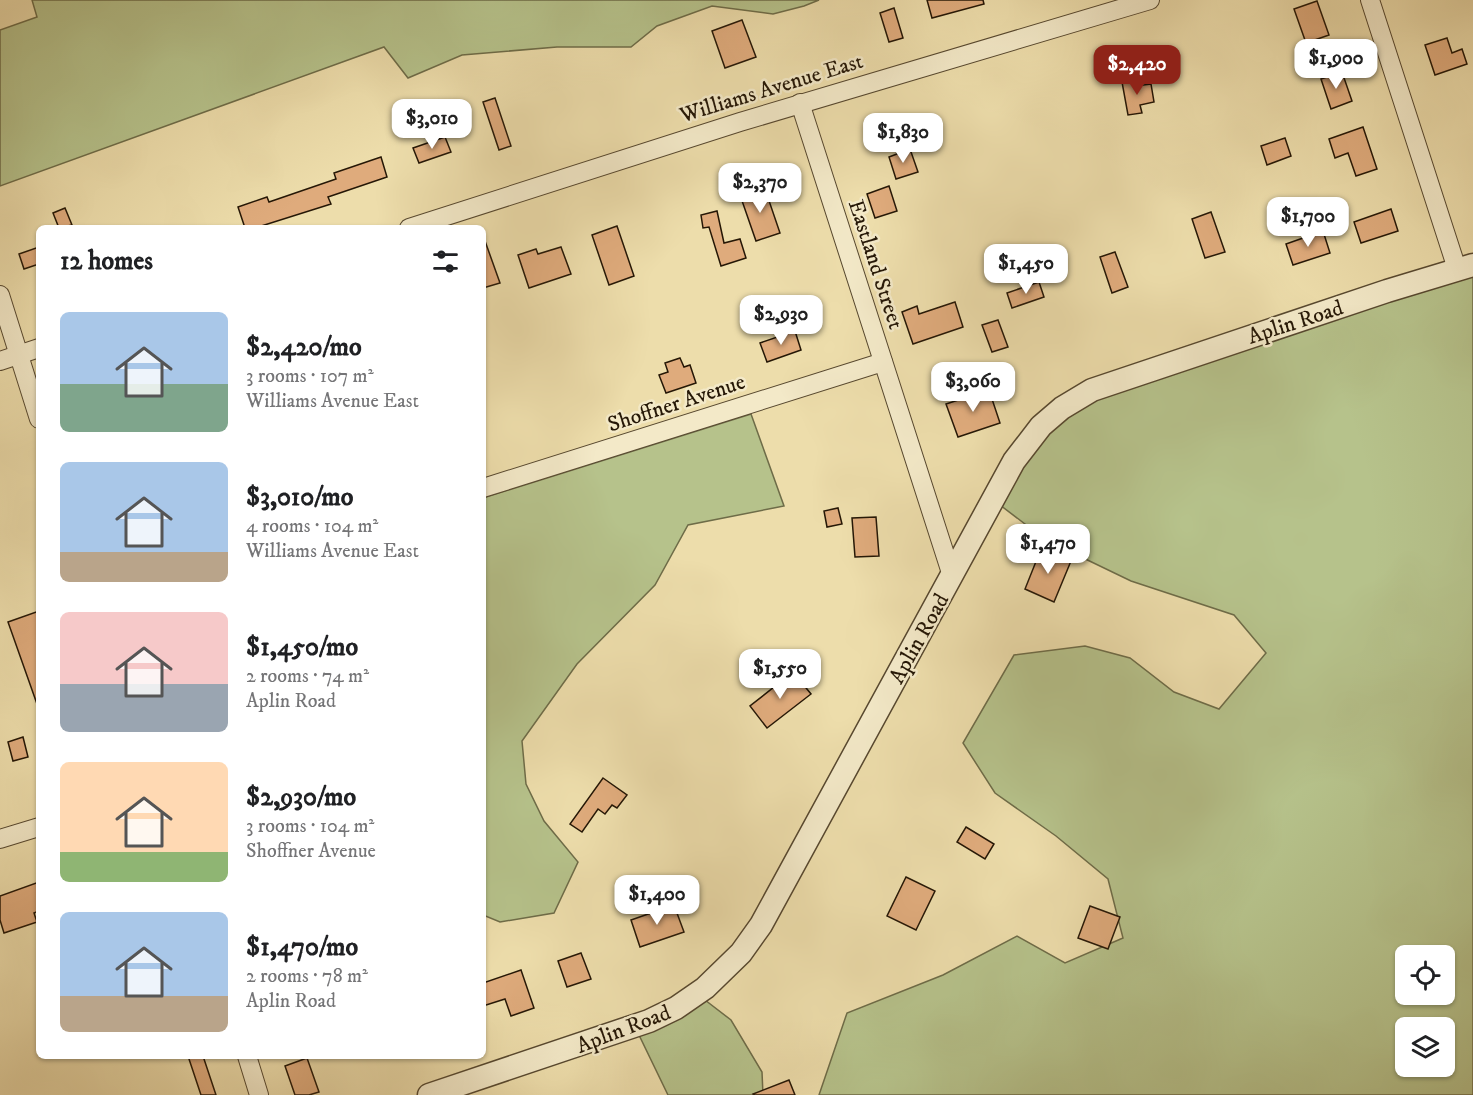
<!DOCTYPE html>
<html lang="en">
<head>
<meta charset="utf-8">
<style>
  :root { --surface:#fff; --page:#f2f2f2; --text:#202124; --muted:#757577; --accent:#8f2418 }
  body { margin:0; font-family:"IM FELL DW Pica",serif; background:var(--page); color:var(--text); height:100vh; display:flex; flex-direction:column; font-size:22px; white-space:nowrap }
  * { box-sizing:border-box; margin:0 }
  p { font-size:20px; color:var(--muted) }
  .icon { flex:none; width:33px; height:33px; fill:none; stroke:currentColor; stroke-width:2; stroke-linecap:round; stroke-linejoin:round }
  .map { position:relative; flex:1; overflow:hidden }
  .panel { position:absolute; left:36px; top:225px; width:450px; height:834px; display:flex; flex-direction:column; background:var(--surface); border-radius:9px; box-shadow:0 2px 4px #0004 }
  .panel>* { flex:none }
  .controls { position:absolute; left:1395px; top:945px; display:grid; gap:12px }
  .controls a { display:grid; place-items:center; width:60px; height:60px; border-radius:9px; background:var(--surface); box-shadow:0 2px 4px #0004; font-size:30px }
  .price { position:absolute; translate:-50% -51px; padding:0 14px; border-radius:12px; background:#fff; color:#222; font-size:20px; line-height:39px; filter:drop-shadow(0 2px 3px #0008) }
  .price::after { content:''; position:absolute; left:50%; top:36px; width:18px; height:14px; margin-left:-9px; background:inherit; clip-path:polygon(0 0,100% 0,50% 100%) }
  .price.on { background:var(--accent); color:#fff }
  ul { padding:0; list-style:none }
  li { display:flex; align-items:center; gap:18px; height:150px; padding:0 24px }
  li span { display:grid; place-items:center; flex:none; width:168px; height:120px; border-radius:9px; color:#555 }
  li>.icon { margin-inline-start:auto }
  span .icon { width:72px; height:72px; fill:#fffc; stroke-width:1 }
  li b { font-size:26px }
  h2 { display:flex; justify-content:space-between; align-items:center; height:72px; padding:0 24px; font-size:26px }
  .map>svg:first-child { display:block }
</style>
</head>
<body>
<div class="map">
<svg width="1473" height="1095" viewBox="0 0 1473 1095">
  <rect width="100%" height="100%" fill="#edddab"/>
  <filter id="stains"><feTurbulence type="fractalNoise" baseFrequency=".00333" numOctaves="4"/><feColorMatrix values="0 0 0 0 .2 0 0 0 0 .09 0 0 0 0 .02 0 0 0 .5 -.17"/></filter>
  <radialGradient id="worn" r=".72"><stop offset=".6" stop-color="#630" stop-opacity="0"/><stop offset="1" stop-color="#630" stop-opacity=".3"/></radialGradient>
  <g fill="#b6c28b" stroke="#6e6c48" stroke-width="1.5" fill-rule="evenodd">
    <path d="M 32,0 L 819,0 L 804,6 L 773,14 L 712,6 L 657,26 L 631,47 L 557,47 L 462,55 L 408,78 L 384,47 L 0,186 L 0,30 L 37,17 Z"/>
    <path d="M 1473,274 L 1473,1095 L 819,1095 L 847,1013 L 943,975 L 1017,936 L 1065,963 L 1123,938 L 1108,879 L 1056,836 L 995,793 L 963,743 L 1014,655 L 1085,646 L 1130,658 L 1174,692 L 1219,709 L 1266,653 L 1234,615 L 1131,581 L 1046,540 L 1000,505 C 1018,472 1036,438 1067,416 C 1076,410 1086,405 1096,399 ZM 1406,956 L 1444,956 L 1444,994 L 1406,994 ZM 1406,1028 L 1444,1028 L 1444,1066 L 1406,1066 Z"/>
    <path d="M 751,414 L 784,506 L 688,525 L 655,585 L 577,664 L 522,741 L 526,784 L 544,821 L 578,862 L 554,913 L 500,922 L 483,915 L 483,498 Z"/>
    <path d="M 705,1000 L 731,1020 L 762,1072 L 763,1095 L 668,1095 L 639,1035 Z"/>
  </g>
  <g fill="#dfab7c" stroke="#251706" stroke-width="1.5">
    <path d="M 927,0 L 983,0 L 984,4 L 932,18 Z"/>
    <path d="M 1317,1 L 1329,35 L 1306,43 L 1294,9 Z"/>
    <path d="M 894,8 L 903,38 L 889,42 L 880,13 Z"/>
    <path d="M 742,20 L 756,57 L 725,68 L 712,31 Z"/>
    <path d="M 1447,38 L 1452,53 L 1462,49 L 1467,64 L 1435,75 L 1425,45 Z"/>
    <path d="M 1342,72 L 1352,101 L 1331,109 L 1321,79 Z"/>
    <path d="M 1135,79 L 1136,86 L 1151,84 L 1154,102 L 1140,105 L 1142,113 L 1128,115 L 1122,82 Z"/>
    <path d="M 495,98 L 511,146 L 499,150 L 483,102 Z"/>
    <path d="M 1363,127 L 1377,169 L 1356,176 L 1348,153 L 1335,158 L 1329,139 Z"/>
    <path d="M 445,137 L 451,152 L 419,163 L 413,148 Z"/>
    <path d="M 1285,138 L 1291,156 L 1267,165 L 1261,146 Z"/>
    <path d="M 910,149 L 918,172 L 896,179 L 889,157 Z"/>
    <path d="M 381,157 L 387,177 L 328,197 L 331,204 L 255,228 L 245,228 L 238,207 L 267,197 L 269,202 L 336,179 L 334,173 Z"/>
    <path d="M 764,186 L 780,233 L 756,241 L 740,195 Z"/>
    <path d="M 889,186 L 897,211 L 875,218 L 867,194 Z"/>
    <path d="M 65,208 L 72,225 L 59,228 L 53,213 Z"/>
    <path d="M 1391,209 L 1398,231 L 1361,243 L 1354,222 Z"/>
    <path d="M 717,211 L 724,243 L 740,239 L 746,258 L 721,266 L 709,227 L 703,228 L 701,215 Z"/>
    <path d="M 1211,212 L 1225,252 L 1205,258 L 1192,219 Z"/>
    <path d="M 617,226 L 634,276 L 609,285 L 592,235 Z"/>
    <path d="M 1323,231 L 1330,253 L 1293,265 L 1286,244 Z"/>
    <path d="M 483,241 L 485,241 L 500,283 L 483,288 Z"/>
    <path d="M 39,247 L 39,264 L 24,269 L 19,254 Z"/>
    <path d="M 561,247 L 571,274 L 529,288 L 518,255 L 536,249 L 538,254 Z"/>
    <path d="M 1115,252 L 1128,287 L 1112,293 L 1100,257 Z"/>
    <path d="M 1039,282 L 1044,297 L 1012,308 L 1007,293 Z"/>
    <path d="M 955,302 L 963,327 L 913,344 L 902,312 L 917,306 L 919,314 Z"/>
    <path d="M 998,320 L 1008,347 L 992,352 L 982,325 Z"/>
    <path d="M 795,331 L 801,350 L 767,362 L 760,343 Z"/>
    <path d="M 680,358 L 684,367 L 690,365 L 696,383 L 666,393 L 659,375 L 668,372 L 665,363 Z"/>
    <path d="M 989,390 L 1000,423 L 958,437 L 946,404 Z"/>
    <path d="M 838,508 L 842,524 L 827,527 L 824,511 Z"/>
    <path d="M 876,517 L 879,556 L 855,557 L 852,518 Z"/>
    <path d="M 1041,549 L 1071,561 L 1054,602 L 1025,589 Z"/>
    <path d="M 39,611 L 39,704 L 37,704 L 8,622 Z"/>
    <path d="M 793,672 L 811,694 L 767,728 L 750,706 Z"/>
    <path d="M 23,737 L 28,757 L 13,761 L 8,742 Z"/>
    <path d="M 603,778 L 627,795 L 617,808 L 612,805 L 605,814 L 598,809 L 582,832 L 570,824 Z"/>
    <path d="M 966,827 L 994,844 L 985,859 L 957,842 Z"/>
    <path d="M 906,877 L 935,891 L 916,930 L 887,916 Z"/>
    <path d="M 39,882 L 39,911 L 34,913 L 37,922 L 4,933 L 0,920 L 0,896 Z"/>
    <path d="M 674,905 L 684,932 L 640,947 L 631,920 Z"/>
    <path d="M 1090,906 L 1120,917 L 1108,949 L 1078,938 Z"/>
    <path d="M 581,953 L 591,979 L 567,987 L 558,961 Z"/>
    <path d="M 521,970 L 534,1008 L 511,1016 L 505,999 L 483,1006 L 483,983 Z"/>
    <path d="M 188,1056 L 203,1056 L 216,1095 L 201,1095 Z"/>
    <path d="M 307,1058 L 319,1092 L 309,1095 L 295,1095 L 285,1066 Z"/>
    <path d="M 789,1080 L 795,1095 L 754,1095 L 753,1094 Z"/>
  </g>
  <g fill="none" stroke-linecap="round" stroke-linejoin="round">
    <g stroke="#57482f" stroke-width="20">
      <g id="minor">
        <path d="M 1370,0 L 1457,269"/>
        <path d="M 800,103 L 952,576"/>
        <path d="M 409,228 L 740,122 L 1150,0"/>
        <path d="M 0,295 L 39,419"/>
        <path d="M 0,361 L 39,348"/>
        <path d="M 483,488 L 883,362"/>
        <path d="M 0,839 L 39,827"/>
        <path d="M 247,1056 L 259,1095"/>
      </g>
    </g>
    <g stroke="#57482f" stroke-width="25">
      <path id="tertiary" d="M 429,1095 L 649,1021 L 676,1008 L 705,988 L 741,953 L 761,925 L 1014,461 L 1041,426 L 1062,408 L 1092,390 L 1387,291 L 1473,265"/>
    </g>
    <use href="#minor" stroke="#f3e9c8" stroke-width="18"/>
    <use href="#tertiary" stroke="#f3e9c8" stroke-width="22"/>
  </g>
  <g text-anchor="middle" stroke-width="5" stroke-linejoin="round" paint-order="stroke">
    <g font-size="22" fill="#251706" stroke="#f3e9c8">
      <text transform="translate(771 87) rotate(-17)" y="8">Williams Avenue East</text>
      <text transform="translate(877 264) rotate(72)" y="8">Eastland Street</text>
      <text transform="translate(1295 321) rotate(-18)" y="8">Aplin Road</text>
      <text transform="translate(676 402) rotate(-18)" y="8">Shoffner Avenue</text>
      <text transform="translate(918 638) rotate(-61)" y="8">Aplin Road</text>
      <text transform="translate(623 1028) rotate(-21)" y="8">Aplin Road</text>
    </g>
  </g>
  <rect width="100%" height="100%" filter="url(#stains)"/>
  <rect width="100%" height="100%" fill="url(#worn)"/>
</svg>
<div class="controls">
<a><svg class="icon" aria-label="locate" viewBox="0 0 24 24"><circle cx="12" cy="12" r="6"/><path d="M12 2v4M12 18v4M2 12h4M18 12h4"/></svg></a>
<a><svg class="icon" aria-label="layers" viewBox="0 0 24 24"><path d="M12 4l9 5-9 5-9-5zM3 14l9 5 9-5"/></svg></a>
</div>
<b class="price" style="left:1336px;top:90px">$1,900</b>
<b class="price on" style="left:1137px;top:96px">$2,420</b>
<b class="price" style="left:432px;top:150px">$3,010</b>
<b class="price" style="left:903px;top:164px">$1,830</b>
<b class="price" style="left:760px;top:214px">$2,370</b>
<b class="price" style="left:1308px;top:248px">$1,700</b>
<b class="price" style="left:1026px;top:295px">$1,450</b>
<b class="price" style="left:781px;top:346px">$2,930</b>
<b class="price" style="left:973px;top:413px">$3,060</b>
<b class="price" style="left:1048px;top:575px">$1,470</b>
<b class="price" style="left:780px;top:700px">$1,550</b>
<b class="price" style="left:657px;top:926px">$1,400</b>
<section class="panel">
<h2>12 homes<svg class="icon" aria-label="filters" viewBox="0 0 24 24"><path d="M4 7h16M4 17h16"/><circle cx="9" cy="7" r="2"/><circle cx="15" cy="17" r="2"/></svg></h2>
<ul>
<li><span style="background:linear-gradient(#a9c7e8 60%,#7fa58c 0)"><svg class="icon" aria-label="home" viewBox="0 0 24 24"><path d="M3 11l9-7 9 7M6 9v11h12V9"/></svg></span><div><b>$2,420/mo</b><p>3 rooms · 107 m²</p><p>Williams Avenue East</p></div></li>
<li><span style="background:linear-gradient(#a9c7e8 75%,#b9a48a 0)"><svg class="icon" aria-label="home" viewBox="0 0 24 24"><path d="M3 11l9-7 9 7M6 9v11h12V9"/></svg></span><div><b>$3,010/mo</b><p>4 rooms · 104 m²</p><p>Williams Avenue East</p></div></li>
<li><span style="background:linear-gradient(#f6c9c9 60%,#9aa5b1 0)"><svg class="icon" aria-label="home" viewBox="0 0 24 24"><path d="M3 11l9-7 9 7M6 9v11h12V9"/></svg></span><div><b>$1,450/mo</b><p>2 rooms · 74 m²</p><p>Aplin Road</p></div></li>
<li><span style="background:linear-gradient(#ffd9b3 75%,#8fb573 0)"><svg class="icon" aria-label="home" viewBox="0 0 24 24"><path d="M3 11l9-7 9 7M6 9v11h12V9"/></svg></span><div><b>$2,930/mo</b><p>3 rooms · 104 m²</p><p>Shoffner Avenue</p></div></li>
<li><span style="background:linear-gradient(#a9c7e8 70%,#b9a48a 0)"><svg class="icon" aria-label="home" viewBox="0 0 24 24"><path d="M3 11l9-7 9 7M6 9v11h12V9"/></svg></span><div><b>$1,470/mo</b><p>2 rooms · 78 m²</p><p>Aplin Road</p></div></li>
</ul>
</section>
</div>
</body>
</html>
